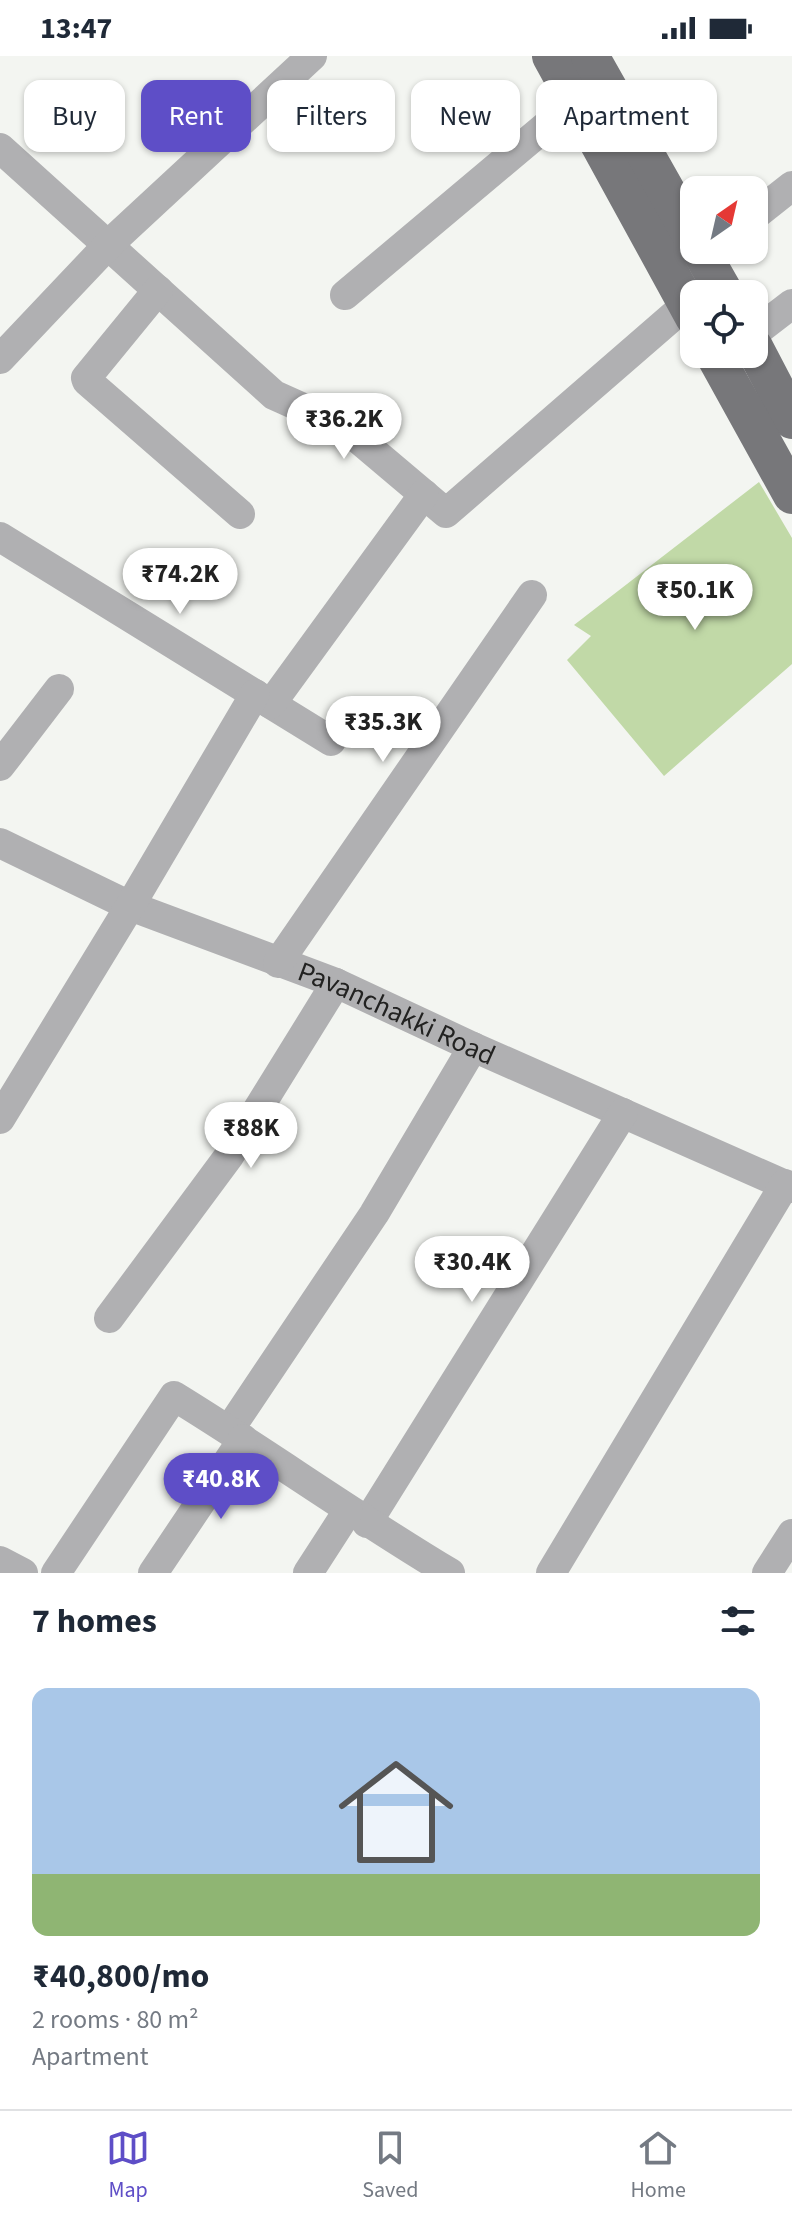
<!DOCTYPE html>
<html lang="en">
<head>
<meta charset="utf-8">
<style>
  :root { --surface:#fff; --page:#f2f2f3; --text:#1f2937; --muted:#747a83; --line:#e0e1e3; --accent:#5e4ec7 }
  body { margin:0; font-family:"Source Sans 3",sans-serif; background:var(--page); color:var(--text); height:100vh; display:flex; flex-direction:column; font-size:30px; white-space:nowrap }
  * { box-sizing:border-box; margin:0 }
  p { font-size:26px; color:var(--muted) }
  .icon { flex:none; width:44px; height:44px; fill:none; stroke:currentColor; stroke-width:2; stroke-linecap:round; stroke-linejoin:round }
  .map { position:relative; height:1517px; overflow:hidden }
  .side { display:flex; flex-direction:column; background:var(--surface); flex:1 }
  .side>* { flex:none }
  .top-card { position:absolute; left:24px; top:24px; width:744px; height:72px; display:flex; gap:16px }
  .needle { width:52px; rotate:34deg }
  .controls { position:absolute; left:680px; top:120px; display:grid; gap:16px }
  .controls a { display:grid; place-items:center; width:88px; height:88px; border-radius:16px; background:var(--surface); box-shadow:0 2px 6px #0004; font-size:40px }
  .price { position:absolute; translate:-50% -68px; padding:0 18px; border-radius:28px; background:#fff; color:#222; font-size:26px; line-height:52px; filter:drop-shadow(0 2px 4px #0008) }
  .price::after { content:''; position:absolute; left:50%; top:48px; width:24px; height:18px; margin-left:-12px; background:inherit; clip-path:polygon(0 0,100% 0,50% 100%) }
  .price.selected { background:var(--accent); color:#fff }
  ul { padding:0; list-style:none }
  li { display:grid; align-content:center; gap:16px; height:424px; padding:0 32px }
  li span { display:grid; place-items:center; height:248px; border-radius:16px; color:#555 }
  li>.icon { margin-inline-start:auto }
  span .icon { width:144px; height:144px; fill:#fffc; stroke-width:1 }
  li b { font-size:34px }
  h2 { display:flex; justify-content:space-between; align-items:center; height:96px; padding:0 32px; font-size:34px }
  .tag { padding:0 28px; border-radius:16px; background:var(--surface); box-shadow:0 2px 6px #0004; font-size:28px; line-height:72px }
  .tag.selected { background:var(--accent); color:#fff }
  .status { display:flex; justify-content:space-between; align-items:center; height:56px; padding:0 40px; background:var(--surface); direction:ltr }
  .status svg { height:22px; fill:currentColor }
  .menu { display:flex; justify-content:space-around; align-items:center; height:112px; border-top:2px solid var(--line); background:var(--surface); font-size:22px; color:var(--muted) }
  .menu a { display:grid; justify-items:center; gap:4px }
  .menu .selected { color:var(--accent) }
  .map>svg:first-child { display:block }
</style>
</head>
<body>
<div class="status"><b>13:47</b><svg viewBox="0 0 49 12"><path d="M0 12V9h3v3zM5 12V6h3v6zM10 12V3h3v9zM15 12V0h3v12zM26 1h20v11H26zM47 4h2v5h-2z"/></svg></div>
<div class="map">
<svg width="792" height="1517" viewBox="0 0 792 1517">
  <rect width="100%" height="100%" fill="#f3f5f1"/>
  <path fill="#c1d9a7" d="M 759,426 L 792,482 L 792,608 L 664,720 L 567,604 L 591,580 L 574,569 Z"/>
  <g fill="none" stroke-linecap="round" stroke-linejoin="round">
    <g stroke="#b0b0b2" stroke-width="30">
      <path d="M 0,92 L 274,339 L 343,370 L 446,457 L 687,248"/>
      <path d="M 754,160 L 792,130"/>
      <path d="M 158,234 L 86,322 L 87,325 L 240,458"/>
      <path d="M 345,239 L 576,45"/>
      <path d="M 754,277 L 792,248"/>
      <path d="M 0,303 L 108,189 L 312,0"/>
      <path d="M 0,481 L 331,685"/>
      <path d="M 271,648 L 424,438"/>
      <path d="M 0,710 L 59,633"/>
      <path id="s1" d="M 0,787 L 130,850 L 336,927 L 473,991 L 792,1132"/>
      <path d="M 278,907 L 532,539"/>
      <path d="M 0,1063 L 130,850 L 255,638"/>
      <path d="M 109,1262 L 229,1100 L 336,927"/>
      <path d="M 229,1374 L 374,1158 L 473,991"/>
      <path d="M 367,1467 L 623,1057"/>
      <path d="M 0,1505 L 23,1517"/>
      <path d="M 56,1517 L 174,1340 C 267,1397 356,1461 450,1517"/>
      <path d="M 153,1517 L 243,1383"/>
      <path d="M 308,1517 L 348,1455"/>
      <path d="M 551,1517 L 785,1128"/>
      <path d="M 767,1517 L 792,1478"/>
    </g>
    <g stroke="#77777a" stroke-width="38">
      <path d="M 551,0 L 694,261"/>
      <path d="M 590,0 L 694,184"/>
      <path d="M 700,194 L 725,238"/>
      <path d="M 754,291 L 792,364"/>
      <path d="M 714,298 L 792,439"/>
    </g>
  </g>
  <g text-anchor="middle" stroke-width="6" stroke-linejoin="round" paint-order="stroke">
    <g font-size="28" fill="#222221" stroke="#fff">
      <text dy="10" stroke="none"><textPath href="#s1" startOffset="432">Pavanchakki Road</textPath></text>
    </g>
  </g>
</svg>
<div class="controls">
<a><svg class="needle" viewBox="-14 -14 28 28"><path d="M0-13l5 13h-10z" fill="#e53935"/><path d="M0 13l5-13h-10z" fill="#747a83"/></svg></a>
<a><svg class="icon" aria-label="locate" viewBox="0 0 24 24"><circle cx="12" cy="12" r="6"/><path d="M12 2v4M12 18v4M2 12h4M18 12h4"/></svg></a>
</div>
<b class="price" style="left:344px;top:405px">₹36.2K</b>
<b class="price" style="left:180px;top:560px">₹74.2K</b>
<b class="price" style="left:695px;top:576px">₹50.1K</b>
<b class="price" style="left:383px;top:708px">₹35.3K</b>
<b class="price" style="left:251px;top:1114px">₹88K</b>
<b class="price" style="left:472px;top:1248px">₹30.4K</b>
<b class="price selected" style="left:221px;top:1465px">₹40.8K</b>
<div class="top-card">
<a class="tag">Buy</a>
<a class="tag selected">Rent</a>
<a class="tag">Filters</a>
<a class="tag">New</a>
<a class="tag">Apartment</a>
</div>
</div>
<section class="side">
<h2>7 homes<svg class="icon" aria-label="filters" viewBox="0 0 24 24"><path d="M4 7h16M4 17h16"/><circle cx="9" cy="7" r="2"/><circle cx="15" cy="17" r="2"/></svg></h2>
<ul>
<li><span style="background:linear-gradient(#a9c7e8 75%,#8fb573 0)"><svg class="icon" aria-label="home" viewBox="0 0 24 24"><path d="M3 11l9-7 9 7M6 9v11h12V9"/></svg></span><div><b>₹40,800/mo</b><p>2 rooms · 80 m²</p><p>Apartment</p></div></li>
</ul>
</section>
<nav class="menu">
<a class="selected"><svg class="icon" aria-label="map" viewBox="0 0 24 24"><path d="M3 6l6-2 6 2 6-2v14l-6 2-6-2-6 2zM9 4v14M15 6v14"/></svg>Map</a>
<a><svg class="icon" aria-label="saved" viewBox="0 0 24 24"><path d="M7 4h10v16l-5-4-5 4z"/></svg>Saved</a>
<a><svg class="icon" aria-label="home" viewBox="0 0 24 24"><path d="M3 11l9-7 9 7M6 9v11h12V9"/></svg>Home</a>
</nav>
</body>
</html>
